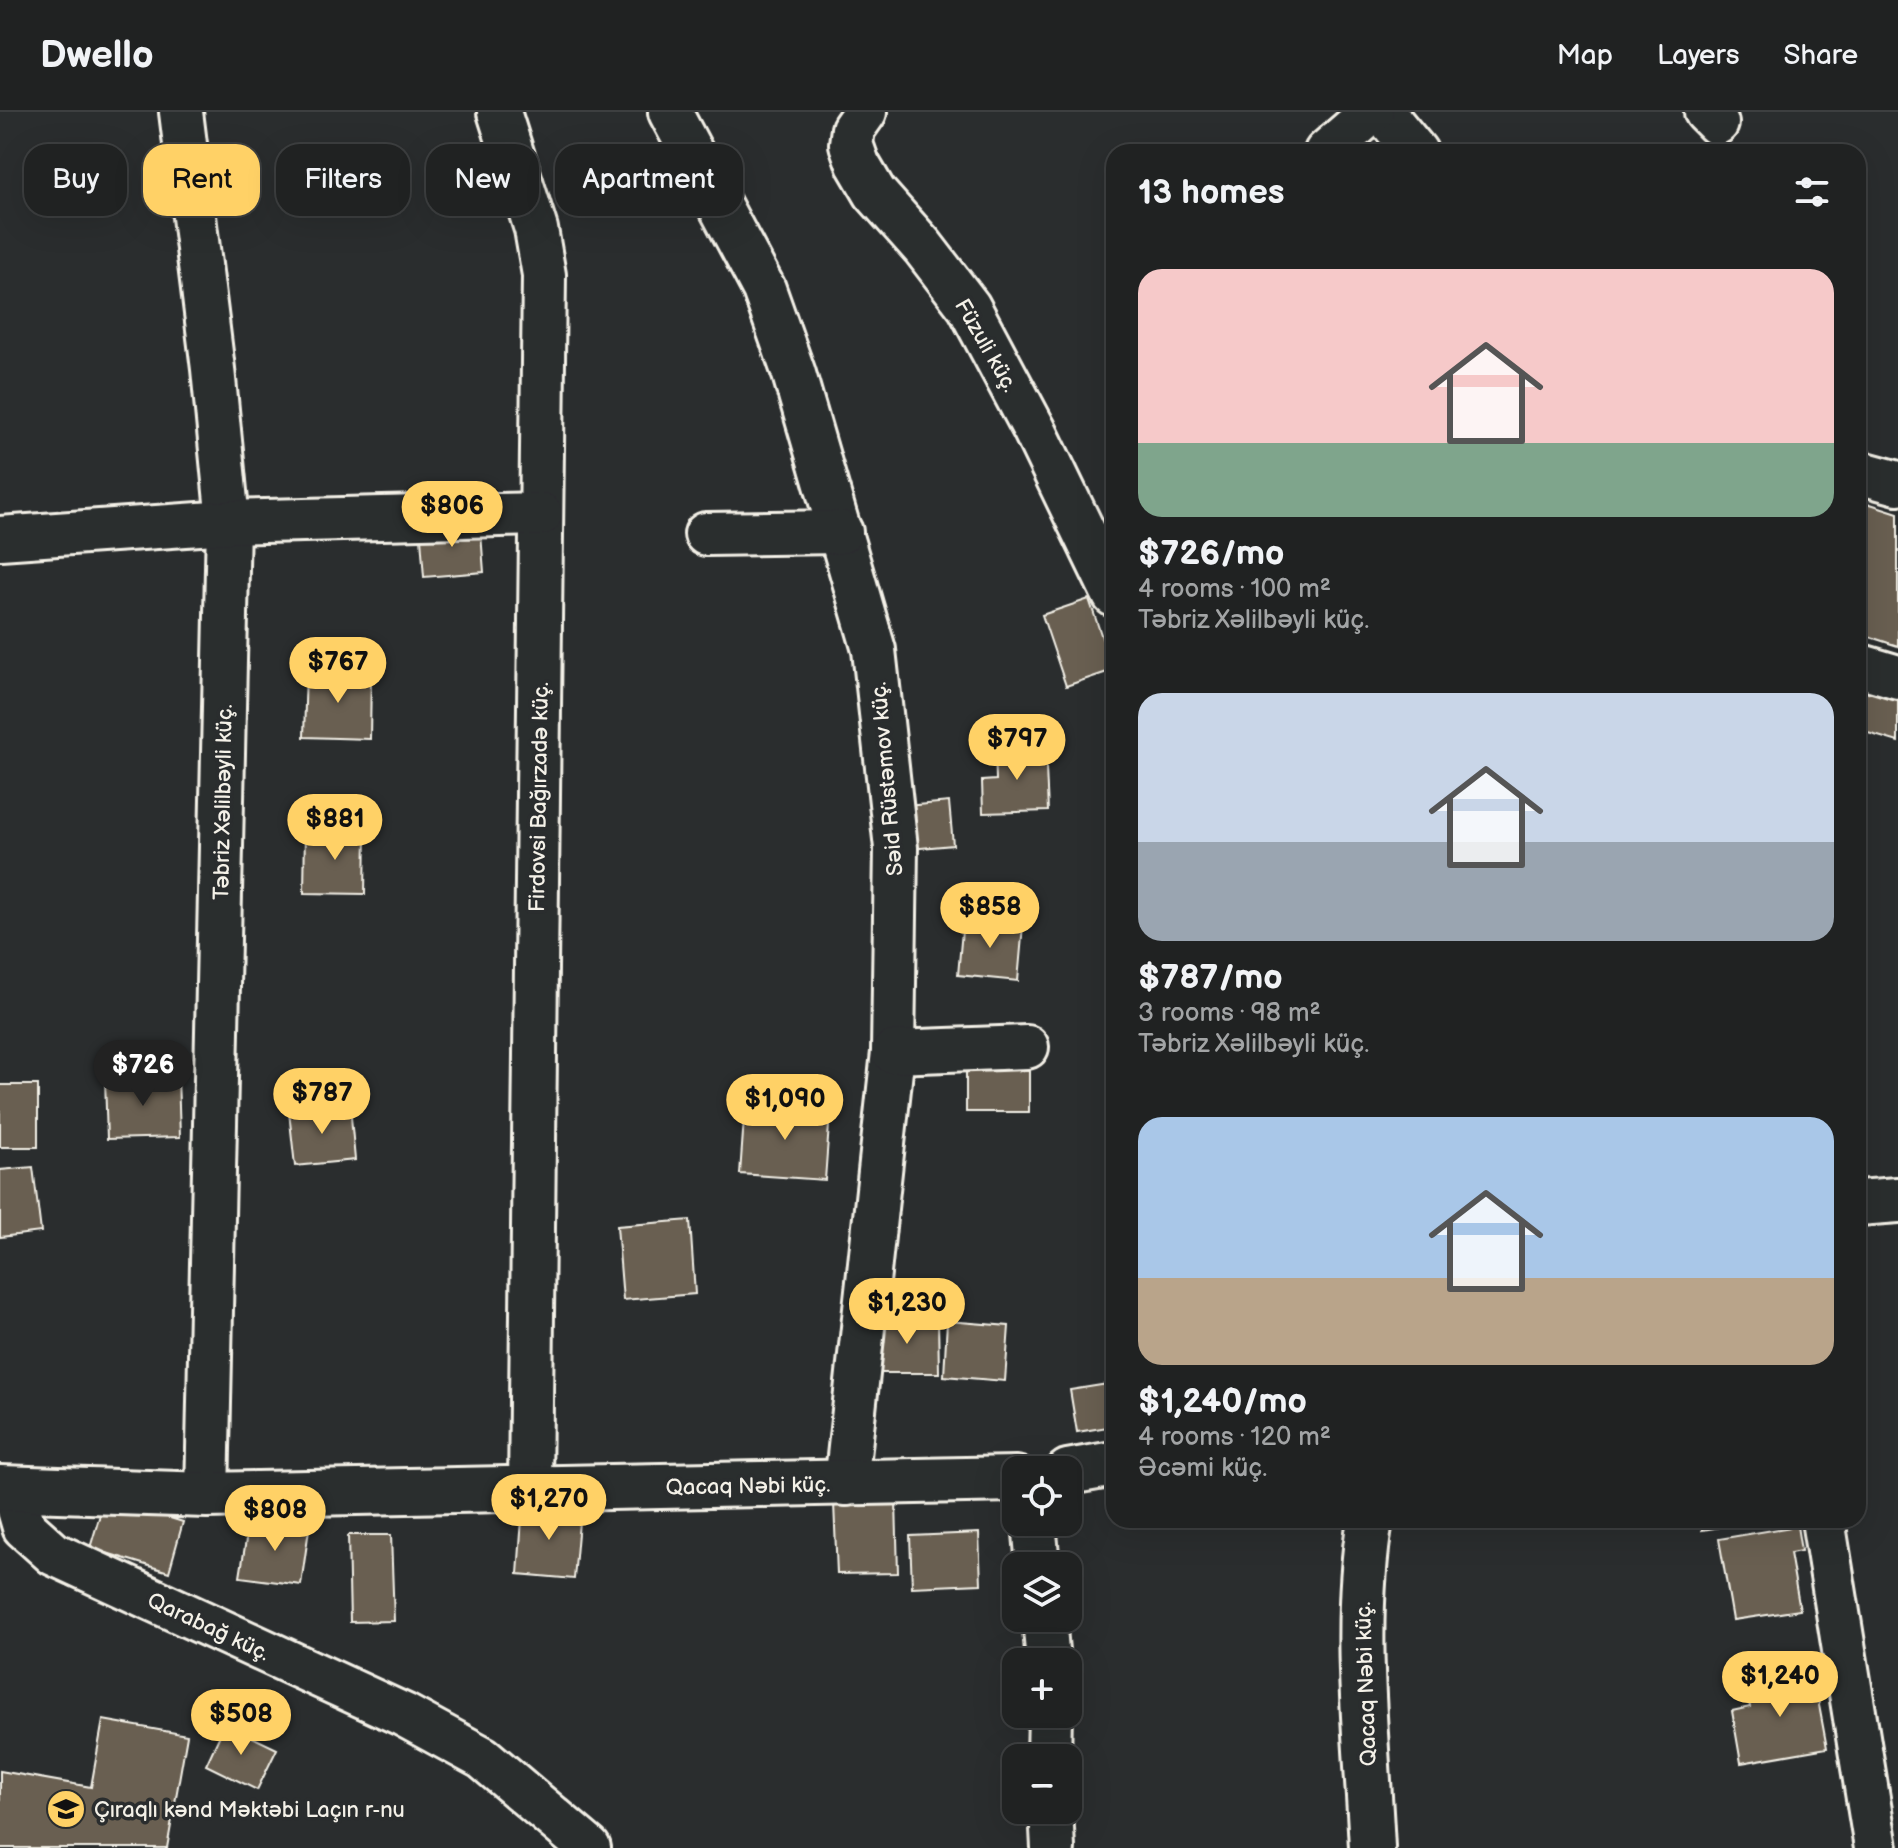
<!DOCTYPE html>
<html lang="en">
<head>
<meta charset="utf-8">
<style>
  :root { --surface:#202222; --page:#282a2a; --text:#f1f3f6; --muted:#a2a4a5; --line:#3d3f40; --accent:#ffd166 }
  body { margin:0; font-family:"Balsamiq Sans",sans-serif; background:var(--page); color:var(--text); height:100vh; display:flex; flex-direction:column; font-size:30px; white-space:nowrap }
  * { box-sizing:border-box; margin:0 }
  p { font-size:26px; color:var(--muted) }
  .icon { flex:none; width:44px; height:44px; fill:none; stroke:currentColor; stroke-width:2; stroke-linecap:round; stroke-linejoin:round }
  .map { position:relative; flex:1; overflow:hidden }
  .sheet { position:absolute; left:1106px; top:32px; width:760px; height:1384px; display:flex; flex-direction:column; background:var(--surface); border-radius:24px; box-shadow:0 8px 32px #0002,0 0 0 2px var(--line) }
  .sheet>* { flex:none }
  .hud { position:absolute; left:24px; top:32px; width:760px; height:72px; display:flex; gap:16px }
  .tools { position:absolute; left:1002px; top:1344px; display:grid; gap:16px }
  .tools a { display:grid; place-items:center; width:80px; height:80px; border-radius:16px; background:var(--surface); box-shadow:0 8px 32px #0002,0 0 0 2px var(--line); font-size:40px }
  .price { position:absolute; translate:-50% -68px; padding:0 18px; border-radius:28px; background:var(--accent); color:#111; font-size:26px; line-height:52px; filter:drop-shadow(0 2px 4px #0008) }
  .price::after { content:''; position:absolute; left:50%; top:48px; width:24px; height:18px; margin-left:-12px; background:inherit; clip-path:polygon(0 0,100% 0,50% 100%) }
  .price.selected { background:#222; color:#fff }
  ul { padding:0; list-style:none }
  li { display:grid; align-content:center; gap:16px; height:424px; padding:0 32px }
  li span { display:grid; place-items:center; height:248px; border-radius:24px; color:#555 }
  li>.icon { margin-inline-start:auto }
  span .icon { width:144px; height:144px; fill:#fffc; stroke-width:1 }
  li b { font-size:34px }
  h2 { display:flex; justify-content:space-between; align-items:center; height:96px; padding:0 32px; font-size:34px }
  .chip { padding:0 28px; border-radius:24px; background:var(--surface); box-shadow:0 8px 32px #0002,0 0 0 2px var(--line); font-size:28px; line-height:72px }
  .chip.selected { background:var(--accent); color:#111 }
  header { display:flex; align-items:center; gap:48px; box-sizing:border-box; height:112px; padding:0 40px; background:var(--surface); border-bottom:2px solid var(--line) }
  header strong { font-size:38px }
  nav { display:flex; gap:44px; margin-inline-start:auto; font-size:28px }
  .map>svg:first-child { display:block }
</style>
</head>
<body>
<header>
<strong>Dwello</strong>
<nav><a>Map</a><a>Layers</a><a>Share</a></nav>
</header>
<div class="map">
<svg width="1898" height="1736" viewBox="0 0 1898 1736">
  <rect width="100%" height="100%" fill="#2a2d2e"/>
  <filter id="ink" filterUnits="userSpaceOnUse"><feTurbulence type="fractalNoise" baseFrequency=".0125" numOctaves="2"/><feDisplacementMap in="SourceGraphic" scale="16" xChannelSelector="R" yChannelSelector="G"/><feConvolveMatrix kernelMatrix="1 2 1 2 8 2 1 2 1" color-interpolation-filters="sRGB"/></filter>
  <g filter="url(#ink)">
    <g fill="#695f51" stroke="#f4f1e8" stroke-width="2">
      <path d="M 1858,388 L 1898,401 L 1898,534 L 1858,521 Z"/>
      <path d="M 480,409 L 484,460 L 424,465 L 420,413 Z"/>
      <path d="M 1089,487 L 1113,558 L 1066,574 L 1042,503 Z"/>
      <path d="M 306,558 L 371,560 L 370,627 L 304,625 Z"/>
      <path d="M 1858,569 L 1898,581 L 1898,630 L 1858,618 Z"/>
      <path d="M 1045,634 L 1048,699 L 983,701 L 982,669 L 996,668 L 995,636 Z"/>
      <path d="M 949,690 L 953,733 L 910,737 L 906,694 Z"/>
      <path d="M 305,718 L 366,719 L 365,782 L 304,781 Z"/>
      <path d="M 963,807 L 1023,813 L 1018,869 L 958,863 Z"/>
      <path d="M 1029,939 L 1029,1000 L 966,1000 L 966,940 Z"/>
      <path d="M 178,964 L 180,1025 L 107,1027 L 105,967 Z"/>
      <rect x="0" y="973" width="38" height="62"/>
      <path d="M 745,993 L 830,999 L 825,1068 L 740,1062 Z"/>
      <path d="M 350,994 L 355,1048 L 295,1054 L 289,1000 Z"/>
      <path d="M 33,1055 L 41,1120 L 0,1125 L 0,1058 Z"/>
      <path d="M 690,1108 L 695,1182 L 623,1188 L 617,1114 Z"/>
      <path d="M 876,1207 L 938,1207 L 939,1261 L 876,1261 Z"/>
      <path d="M 947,1209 L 1009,1214 L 1005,1269 L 944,1264 Z"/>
      <path d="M 1114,1271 L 1114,1314 L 1077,1320 L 1070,1278 Z"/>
      <path d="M 105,1386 L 183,1410 L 169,1460 L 90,1436 Z"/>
      <path d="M 896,1389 L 898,1461 L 837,1462 L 834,1391 Z"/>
      <path d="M 523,1393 L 580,1398 L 574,1467 L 518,1462 Z"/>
      <path d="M 1701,1408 L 1755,1408 L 1756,1409 L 1702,1418 Z"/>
      <path d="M 249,1409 L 309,1417 L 301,1473 L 240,1465 Z"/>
      <path d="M 1797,1414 L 1801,1439 L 1790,1441 L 1800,1498 L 1733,1508 L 1719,1427 Z"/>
      <path d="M 979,1421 L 981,1472 L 912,1475 L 910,1424 Z"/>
      <path d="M 348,1423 L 391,1423 L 394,1509 L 350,1510 Z"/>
      <path d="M 1813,1561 L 1827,1636 L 1741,1651 L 1732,1599 L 1750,1595 L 1746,1573 Z"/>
      <path d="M 103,1608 L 187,1623 L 167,1736 L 0,1736 L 0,1659 L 91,1675 Z"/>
      <path d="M 225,1612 L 277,1637 L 257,1678 L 206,1653 Z"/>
    </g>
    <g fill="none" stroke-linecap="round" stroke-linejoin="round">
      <g stroke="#f4f1e8" stroke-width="48">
        <g id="street">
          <path d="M 181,0 L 213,257 L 228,410 L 207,1383"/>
          <path d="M 499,0 L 536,117 L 544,163 L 530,1376"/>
          <path d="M 670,0 L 764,177 L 794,262 L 874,538 L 896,736 L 893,940 L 846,1372"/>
          <path d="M 865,0 L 853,17 L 851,32 L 858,52 L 875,81 L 923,135 L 969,195 L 1034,317 L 1114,483"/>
          <path d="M 1383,0 L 1416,40"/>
          <path d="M 1706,0 L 1717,11"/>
          <path d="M 1326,40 L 1372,0"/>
          <path d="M 1858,360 L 1898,371"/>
          <path d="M 706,422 L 841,420"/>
          <path d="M 0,426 L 228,410 L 541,402"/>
          <path d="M 1858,553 L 1898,565"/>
          <path d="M 893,940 L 1027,935"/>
          <path d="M 13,1377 L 24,1415 L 54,1442 L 404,1603 L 483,1646 L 589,1736"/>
          <path d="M 1823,1408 L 1876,1736"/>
          <path d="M 1034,1410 L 1038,1454"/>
          <path d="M 1044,1506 L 1048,1550"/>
          <path d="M 1049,1646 L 1050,1602"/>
          <path d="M 1051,1698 L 1053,1736"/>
        </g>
      </g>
      <g stroke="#f4f1e8" stroke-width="50">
        <g id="secondary">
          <path d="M 1858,1091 L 1898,1088"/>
          <path d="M 1068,1360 L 1114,1352"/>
          <path d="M 0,1376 L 207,1383 L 1016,1367"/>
          <path d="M 1370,1408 C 1352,1516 1367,1628 1372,1736"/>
        </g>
      </g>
      <use href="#street" stroke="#2a2d2e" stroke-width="42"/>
      <use href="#secondary" stroke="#2a2d2e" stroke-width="44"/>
    </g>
  </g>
  <defs>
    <g id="school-disc" transform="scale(2)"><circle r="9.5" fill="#ffd166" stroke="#2a2d2e"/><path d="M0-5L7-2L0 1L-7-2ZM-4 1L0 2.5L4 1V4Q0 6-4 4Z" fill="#111"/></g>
  </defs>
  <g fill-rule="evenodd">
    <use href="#school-disc" x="66" y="1697"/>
  </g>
  <g text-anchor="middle" stroke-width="7" stroke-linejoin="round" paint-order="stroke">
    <g font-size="22" fill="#f4f1e8" stroke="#2a2d2e">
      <text transform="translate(987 233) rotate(60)" y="8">Füzuli küç.</text>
      <text transform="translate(886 667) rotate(-95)" y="8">Səid Rüstəmov küç.</text>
      <text transform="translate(538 685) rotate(-89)" y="8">Firdovsi Bağırzadə küç.</text>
      <text transform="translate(222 690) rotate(-89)" y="8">Təbriz Xəlilbəyli küç.</text>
      <text transform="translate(748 1373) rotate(-1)" y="8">Qacaq Nəbi küç.</text>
      <text transform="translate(209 1514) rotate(25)" y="8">Qarabağ küç.</text>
      <text transform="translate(1365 1572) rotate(-92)" y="8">Qacaq Nəbi küç.</text>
    </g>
    <g font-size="22" fill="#f4f1e8" stroke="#2a2d2e" text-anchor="start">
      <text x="94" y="1705">Çıraqlı kənd Məktəbi Laçın r-nu</text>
    </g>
  </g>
</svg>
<div class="tools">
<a><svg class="icon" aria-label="locate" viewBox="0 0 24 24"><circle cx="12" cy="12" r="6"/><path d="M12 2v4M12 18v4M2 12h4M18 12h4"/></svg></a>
<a><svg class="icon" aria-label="layers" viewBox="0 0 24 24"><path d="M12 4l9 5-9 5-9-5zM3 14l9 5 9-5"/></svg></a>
<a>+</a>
<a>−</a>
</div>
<b class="price" style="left:452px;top:437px">$806</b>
<b class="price" style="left:338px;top:593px">$767</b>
<b class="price" style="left:1017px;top:670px">$797</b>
<b class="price" style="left:335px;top:750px">$881</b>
<b class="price" style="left:990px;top:838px">$858</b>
<b class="price selected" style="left:143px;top:996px">$726</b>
<b class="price" style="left:322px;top:1024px">$787</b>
<b class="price" style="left:785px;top:1030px">$1,090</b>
<b class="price" style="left:907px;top:1234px">$1,230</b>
<b class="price" style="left:549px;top:1430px">$1,270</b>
<b class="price" style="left:275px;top:1441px">$808</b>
<b class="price" style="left:1780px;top:1607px">$1,240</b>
<b class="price" style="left:241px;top:1645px">$508</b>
<div class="hud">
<a class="chip">Buy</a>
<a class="chip selected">Rent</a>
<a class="chip">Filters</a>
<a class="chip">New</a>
<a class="chip">Apartment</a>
</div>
<section class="sheet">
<h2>13 homes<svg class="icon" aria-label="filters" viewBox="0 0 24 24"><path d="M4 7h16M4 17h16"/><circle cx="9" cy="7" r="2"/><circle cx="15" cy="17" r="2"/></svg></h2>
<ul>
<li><span style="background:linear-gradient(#f6c9c9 70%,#7fa58c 0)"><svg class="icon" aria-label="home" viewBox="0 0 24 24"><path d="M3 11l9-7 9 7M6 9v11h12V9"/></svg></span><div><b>$726/mo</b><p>4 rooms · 100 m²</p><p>Təbriz Xəlilbəyli küç.</p></div></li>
<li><span style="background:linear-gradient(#c9d6e8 60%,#9aa5b1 0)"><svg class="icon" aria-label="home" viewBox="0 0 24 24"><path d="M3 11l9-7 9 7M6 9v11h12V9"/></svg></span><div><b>$787/mo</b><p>3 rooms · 98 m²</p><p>Təbriz Xəlilbəyli küç.</p></div></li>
<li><span style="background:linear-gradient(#a9c7e8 65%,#b9a48a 0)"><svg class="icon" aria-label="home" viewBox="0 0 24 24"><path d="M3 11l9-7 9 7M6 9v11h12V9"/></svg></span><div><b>$1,240/mo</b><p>4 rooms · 120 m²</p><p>Əcəmi küç.</p></div></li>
</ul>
</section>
</div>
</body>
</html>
